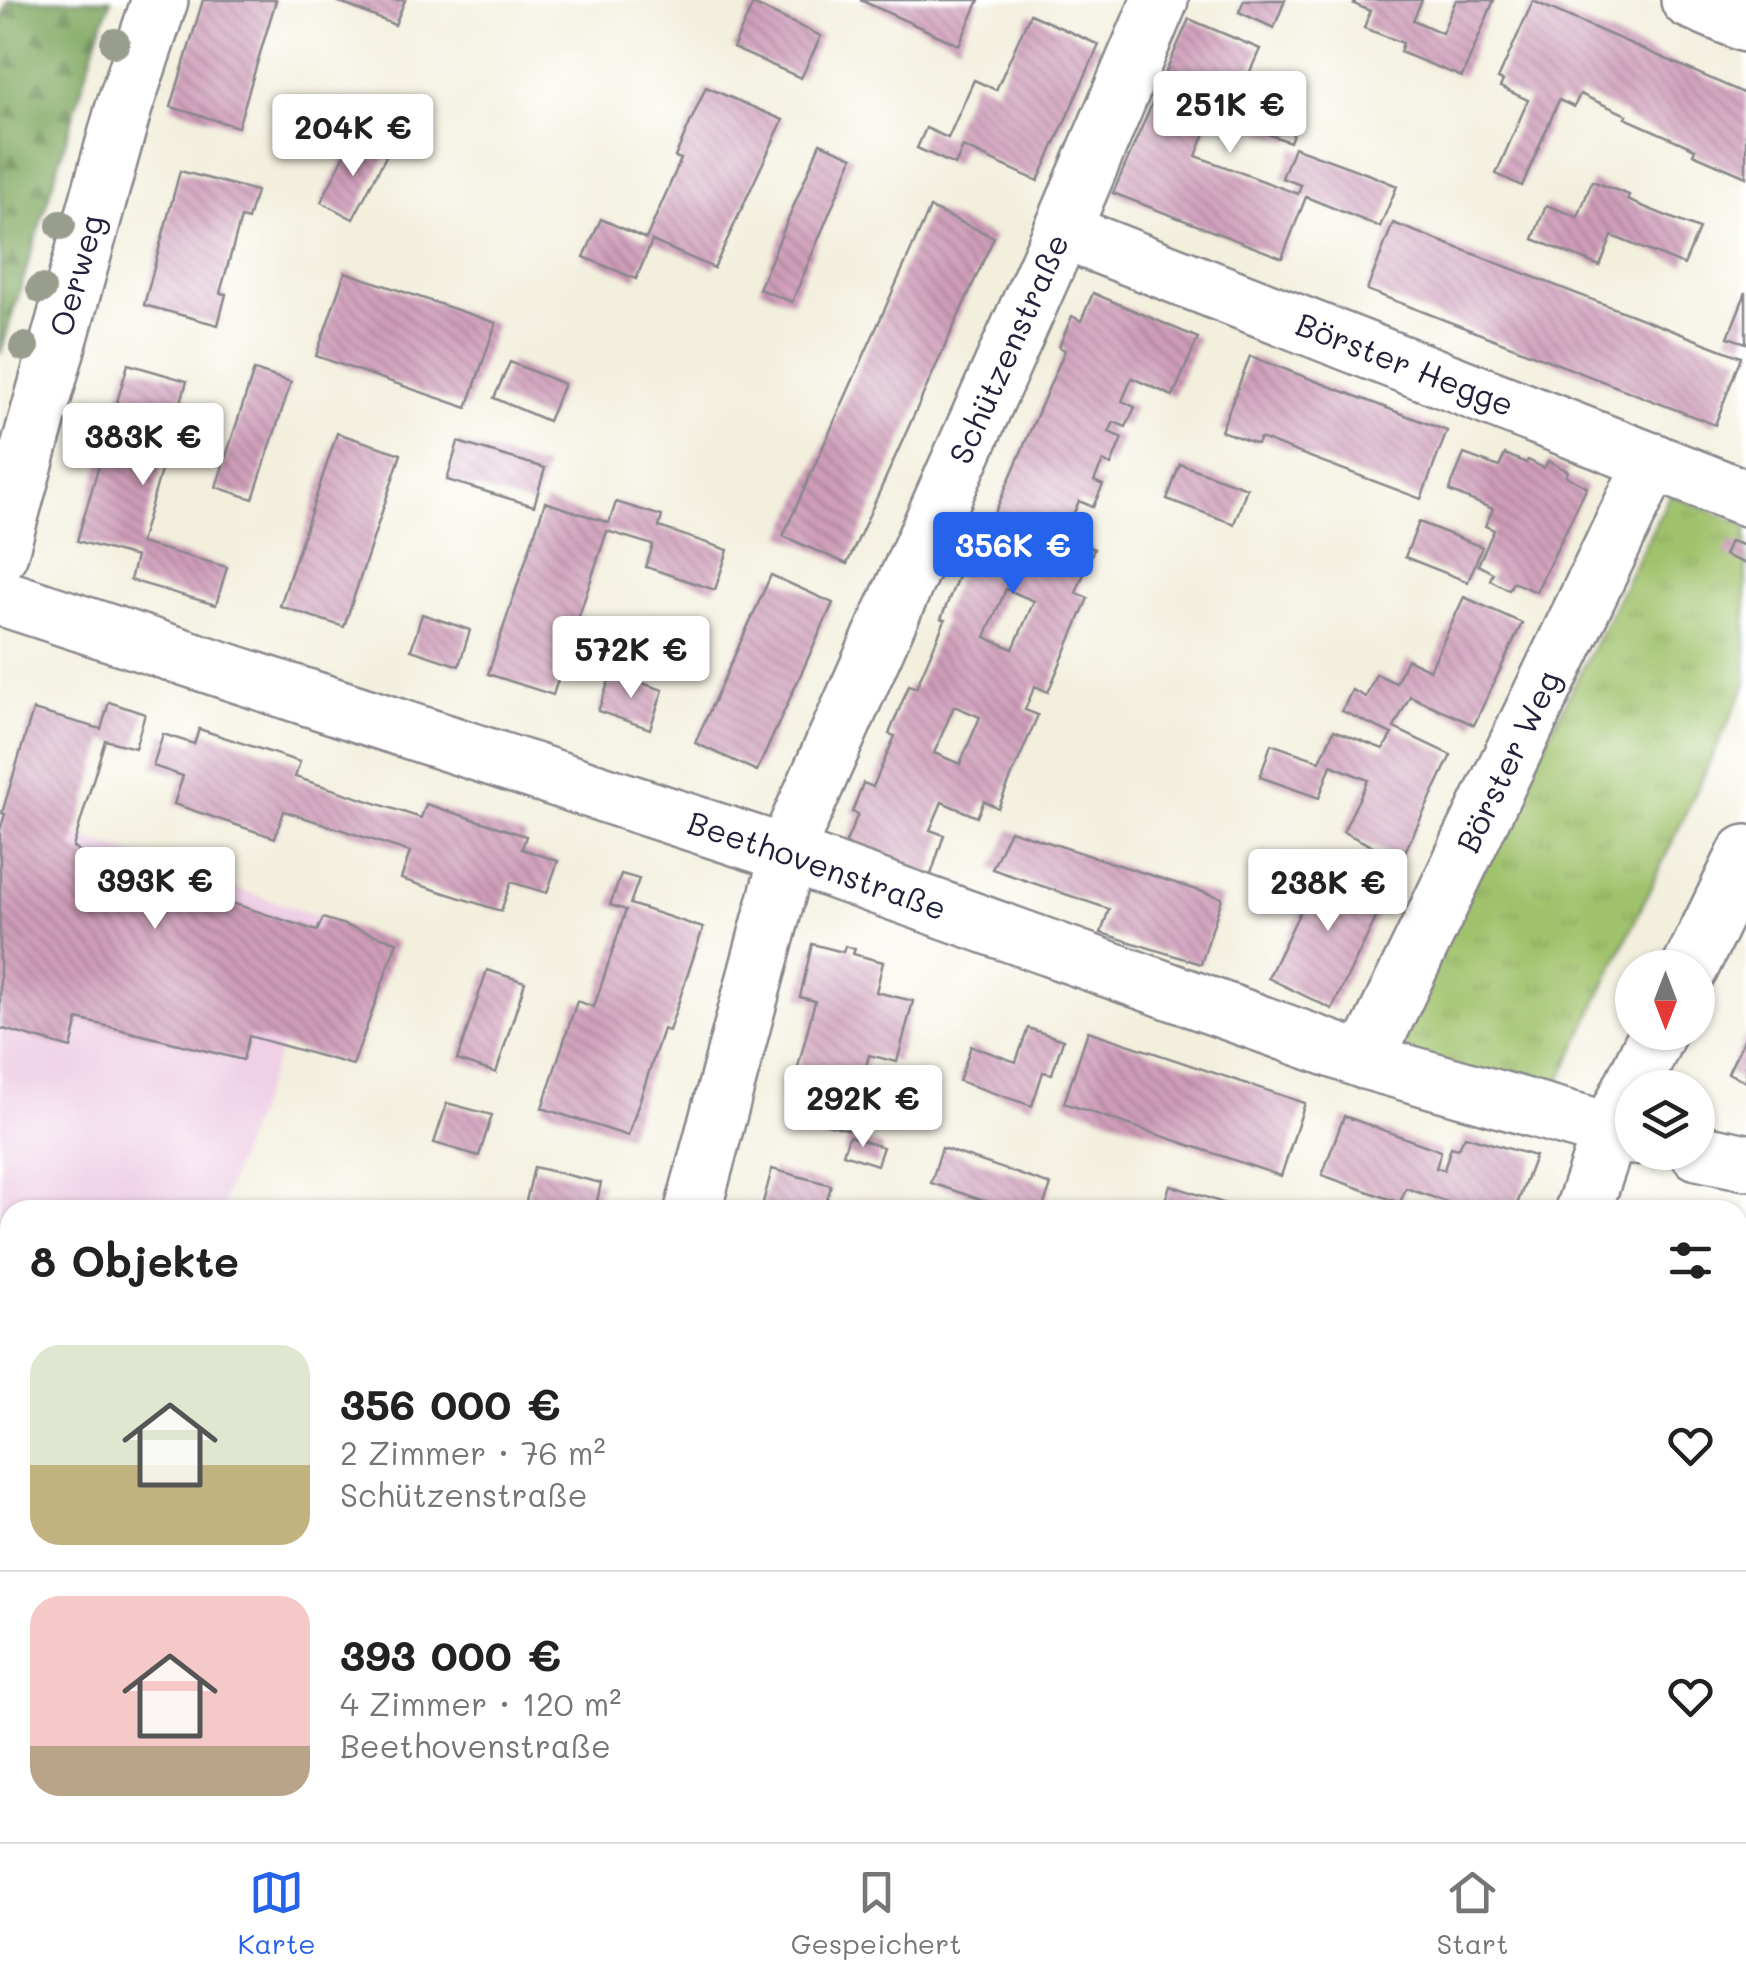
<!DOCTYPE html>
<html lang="de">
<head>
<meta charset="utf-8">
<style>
  :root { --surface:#fff; --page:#f2f2f2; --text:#222; --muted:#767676; --line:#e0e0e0; --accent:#2563eb }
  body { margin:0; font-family:Mali,sans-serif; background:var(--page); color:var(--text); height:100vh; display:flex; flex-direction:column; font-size:38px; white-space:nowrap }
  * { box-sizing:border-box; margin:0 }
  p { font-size:32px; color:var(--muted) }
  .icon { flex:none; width:55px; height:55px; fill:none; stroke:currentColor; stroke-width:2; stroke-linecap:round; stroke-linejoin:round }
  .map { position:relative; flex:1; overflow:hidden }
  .sheet { position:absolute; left:0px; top:1200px; width:1748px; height:642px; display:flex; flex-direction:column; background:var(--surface); border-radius:30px 30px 0 0; box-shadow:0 2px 8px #0004 }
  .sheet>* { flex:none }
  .needle { width:65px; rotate:180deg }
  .fabs { position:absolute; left:1615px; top:950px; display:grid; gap:20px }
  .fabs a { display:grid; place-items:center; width:100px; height:100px; border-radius:50%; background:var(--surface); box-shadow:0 2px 8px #0004; font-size:50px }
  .price { position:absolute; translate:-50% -85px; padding:0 22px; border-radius:10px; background:#fff; color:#222; font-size:32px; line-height:65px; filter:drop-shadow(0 2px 5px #0008) }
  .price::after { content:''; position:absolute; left:50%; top:60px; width:30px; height:22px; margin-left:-15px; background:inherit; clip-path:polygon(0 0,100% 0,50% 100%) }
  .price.selected { background:var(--accent); color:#fff }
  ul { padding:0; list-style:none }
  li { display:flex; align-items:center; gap:30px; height:250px; padding:0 30px }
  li+li { border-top:2px solid var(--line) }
  li span { display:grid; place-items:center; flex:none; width:280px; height:200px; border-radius:30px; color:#555 }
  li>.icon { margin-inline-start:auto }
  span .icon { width:120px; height:120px; fill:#fffc; stroke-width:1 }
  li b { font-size:42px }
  h2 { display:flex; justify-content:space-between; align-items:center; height:120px; padding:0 30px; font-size:42px }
  .tab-bar { display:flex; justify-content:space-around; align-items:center; height:140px; border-top:2px solid var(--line); background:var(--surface); font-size:28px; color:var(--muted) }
  .tab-bar a { display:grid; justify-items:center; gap:5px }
  .tab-bar .selected { color:var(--accent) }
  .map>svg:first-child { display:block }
</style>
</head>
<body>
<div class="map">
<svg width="1746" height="1842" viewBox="0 0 1746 1842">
  <defs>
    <pattern id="forest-firs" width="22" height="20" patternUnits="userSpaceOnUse" patternTransform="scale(2.5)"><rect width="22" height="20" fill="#80a860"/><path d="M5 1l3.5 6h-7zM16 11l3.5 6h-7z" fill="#688850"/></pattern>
    <pattern id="park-tufts" width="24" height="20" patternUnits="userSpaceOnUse" patternTransform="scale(2.5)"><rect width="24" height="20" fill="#a0c26c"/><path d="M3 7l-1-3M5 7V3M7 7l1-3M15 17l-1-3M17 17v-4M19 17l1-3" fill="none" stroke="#8aa65e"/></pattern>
    <pattern id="building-back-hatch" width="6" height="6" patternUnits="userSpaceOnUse" patternTransform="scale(2.5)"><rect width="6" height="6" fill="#cf9db9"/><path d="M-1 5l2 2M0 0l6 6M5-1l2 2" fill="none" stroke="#a88098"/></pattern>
  </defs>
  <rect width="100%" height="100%" fill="#fff"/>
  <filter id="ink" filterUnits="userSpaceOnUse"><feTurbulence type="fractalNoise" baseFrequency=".01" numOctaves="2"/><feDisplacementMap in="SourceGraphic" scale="20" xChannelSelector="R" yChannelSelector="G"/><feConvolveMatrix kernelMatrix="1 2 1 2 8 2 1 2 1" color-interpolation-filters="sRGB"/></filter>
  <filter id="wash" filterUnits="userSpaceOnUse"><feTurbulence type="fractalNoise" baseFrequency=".0048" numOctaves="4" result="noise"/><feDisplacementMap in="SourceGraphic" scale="40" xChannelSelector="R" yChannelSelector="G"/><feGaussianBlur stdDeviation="2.25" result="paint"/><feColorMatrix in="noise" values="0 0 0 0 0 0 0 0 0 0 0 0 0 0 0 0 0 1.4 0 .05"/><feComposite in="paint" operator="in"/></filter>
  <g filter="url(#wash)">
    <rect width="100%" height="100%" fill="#f3efdd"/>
    <path fill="#efd0e6" d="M 0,812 L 77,835 L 323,918 L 282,1044 L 227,1188 L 223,1210 L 10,1210 L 10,1832 L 95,1833 L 92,1842 L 0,1842 Z"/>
    <path fill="url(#forest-firs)" stroke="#51654e" stroke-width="2.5" d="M 8,0 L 111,0 L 99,32 L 0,355 L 0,28 Z"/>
    <path fill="url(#park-tufts)" stroke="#617254" stroke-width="2.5" d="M 1670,495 L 1746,525 L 1746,685 L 1552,1097 L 1389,1050 Z"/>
    <g id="blocks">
      <g fill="url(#building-back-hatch)" fill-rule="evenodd">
        <path d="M 203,0 L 276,0 L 238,127 L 171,107 Z"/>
        <path d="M 334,0 L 405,0 L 395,25 Z"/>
        <path d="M 860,0 L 979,0 L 959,45 Z"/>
        <path d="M 1244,0 L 1285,0 L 1274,28 L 1239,12 Z"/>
        <path d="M 1356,0 L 1422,0 L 1413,20 L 1442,33 L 1456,0 L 1494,0 L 1462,77 L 1400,52 L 1403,43 L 1364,28 L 1370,11 L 1354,4 Z"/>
        <path d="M 1533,1 L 1746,94 L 1746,177 L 1693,154 L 1695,149 L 1625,118 L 1627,115 L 1580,94 L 1574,107 L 1559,100 L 1522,186 L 1496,174 L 1528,100 L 1500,87 L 1503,81 L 1498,79 Z"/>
        <path d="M 753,4 L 821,36 L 801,78 L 733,48 Z"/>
        <path d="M 1030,14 L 1099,45 L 1038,181 L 963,147 L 955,165 L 917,148 L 926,128 L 948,138 L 974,80 L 996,90 Z"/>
        <path d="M 1189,19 L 1260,49 L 1228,121 L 1212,115 L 1196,156 L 1298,194 L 1301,185 L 1282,178 L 1294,147 L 1373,176 L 1397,186 L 1380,227 L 1306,197 L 1282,258 L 1113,193 Z"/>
        <path d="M 706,87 L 783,120 L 714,268 L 652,241 L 636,279 L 584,257 L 601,219 L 646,239 L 681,159 L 675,157 Z"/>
        <path d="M 1269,96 L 1303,108 L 1290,142 L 1256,130 Z"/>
        <path d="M 353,139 L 386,156 L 353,219 L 321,202 Z"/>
        <path d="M 820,143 L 853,157 L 792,302 L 759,289 Z"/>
        <path d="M 180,171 L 256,191 L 248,220 L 241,218 L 220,293 L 226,294 L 218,325 L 144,305 Z"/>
        <path d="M 1592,181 L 1629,195 L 1627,200 L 1699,229 L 1684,265 L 1612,236 L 1600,266 L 1533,239 L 1546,205 L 1578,217 Z"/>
        <path d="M 930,208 L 994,237 L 847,564 L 783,536 Z"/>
        <path d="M 1393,223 L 1741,357 L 1715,425 L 1367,290 Z"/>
        <path d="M 345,272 L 496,323 L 467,408 L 316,356 Z"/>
        <path d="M 1746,292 L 1746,343 L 1728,337 Z"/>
        <path d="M 1093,293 L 1198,338 L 1173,396 L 1132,378 L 1122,401 L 1135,407 L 1126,427 L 1114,422 L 1109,432 L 1122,438 L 1111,465 L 1103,461 L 1094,481 L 1103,485 L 1093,507 L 1079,501 L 1064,536 L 1094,549 L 1076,593 L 1088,598 L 1048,692 L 1035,686 L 1031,695 L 1025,710 L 1038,715 L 998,808 L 984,801 L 977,817 L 942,802 L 930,830 L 944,835 L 929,881 L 854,855 L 846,842 L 858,814 L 852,812 L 863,783 L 873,787 L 878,775 L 895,736 L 889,734 L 909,685 L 916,688 L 945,620 L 941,619 L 961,569 L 969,573 L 1065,350 L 1059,347 L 1072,316 L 1081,321 ZM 1006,589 L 1034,601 L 1013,649 L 985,637 ZM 954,706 L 980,717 L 960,764 L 934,753 Z"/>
        <path d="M 1250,356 L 1447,431 L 1421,499 L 1260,438 L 1257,444 L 1221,431 Z"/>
        <path d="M 510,362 L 564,384 L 548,421 L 494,398 Z"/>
        <path d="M 128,364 L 187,381 L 140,543 L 227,567 L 216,605 L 130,580 L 136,557 L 77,541 Z"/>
        <path d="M 254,370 L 291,382 L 253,499 L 216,487 Z"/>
        <path d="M 337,433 L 401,454 L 344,627 L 280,606 Z"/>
        <path d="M 458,442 L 545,468 L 534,506 L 447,480 Z"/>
        <path d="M 1464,454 L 1499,467 L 1505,454 L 1526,463 L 1528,460 L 1544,468 L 1548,461 L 1568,471 L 1566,476 L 1587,487 L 1536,592 L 1513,582 L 1509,590 L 1490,580 L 1493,573 L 1478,565 L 1494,530 L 1485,526 L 1493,509 L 1449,491 Z"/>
        <path d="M 1180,464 L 1247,488 L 1234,524 L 1167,499 Z"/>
        <path d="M 545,502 L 609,523 L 616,502 L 662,516 L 659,527 L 728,550 L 715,590 L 646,567 L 653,545 L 607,531 L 553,695 L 488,674 Z"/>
        <path d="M 1419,522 L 1482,547 L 1468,582 L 1405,557 Z"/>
        <path d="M 1730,541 L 1746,546 L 1746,564 L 1724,555 Z"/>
        <path d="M 771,575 L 833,603 L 757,771 L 695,743 Z"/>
        <path d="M 1464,597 L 1522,623 L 1474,725 L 1410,696 L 1394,728 L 1451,755 L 1401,860 L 1343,832 L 1368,780 L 1331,765 L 1319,798 L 1260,777 L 1271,744 L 1320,761 L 1334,730 L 1383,749 L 1392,734 L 1342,711 L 1352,690 L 1366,697 L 1376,674 L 1396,683 L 1407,659 L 1430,670 Z"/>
        <path d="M 422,614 L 470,630 L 459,666 L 411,650 Z"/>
        <path d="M 612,673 L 663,690 L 650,729 L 598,711 Z"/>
        <path d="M 109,702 L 145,714 L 135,748 L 105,740 L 73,847 L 83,854 L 317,931 L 323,918 L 397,942 L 353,1065 L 249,1036 L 243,1060 L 78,1019 L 71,1048 L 0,1028 L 0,830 L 5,814 L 2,813 L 33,710 L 101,729 Z"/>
        <path d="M 199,729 L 300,762 L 295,777 L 421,818 L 426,804 L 526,836 L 522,849 L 558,861 L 547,893 L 511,882 L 501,911 L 401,879 L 410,852 L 284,811 L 275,838 L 174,804 L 183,776 L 153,766 L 163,734 L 194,744 Z"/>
        <path d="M 1010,830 L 1222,898 L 1201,964 L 1101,933 L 1109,909 L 992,869 Z"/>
        <path d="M 1325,860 L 1389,891 L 1332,1009 L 1268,978 Z"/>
        <path d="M 621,874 L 639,879 L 630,904 L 703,928 L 669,1031 L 663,1029 L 628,1136 L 542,1108 L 577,1001 L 594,1007 L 626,910 L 610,905 Z"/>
        <path d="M 812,944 L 843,952 L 845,946 L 855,949 L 853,954 L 883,962 L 876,992 L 913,1001 L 897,1062 L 869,1055 L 850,1130 L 786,1114 L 815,1001 L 800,997 Z"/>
        <path d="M 487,970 L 525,982 L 496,1073 L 457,1060 Z"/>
        <path d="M 1028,1028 L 1063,1040 L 1052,1074 L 1043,1072 L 1032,1106 L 959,1081 L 971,1046 L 1016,1062 Z"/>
        <path d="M 1088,1031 L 1305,1103 L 1281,1176 L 1064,1103 Z"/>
        <path d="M 1746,1035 L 1746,1082 L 1728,1073 Z"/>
        <path d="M 447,1103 L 492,1115 L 479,1156 L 434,1143 Z"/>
        <path d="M 1344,1116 L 1441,1151 L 1436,1168 L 1444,1170 L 1451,1147 L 1458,1149 L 1465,1136 L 1535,1156 L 1515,1210 L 1470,1210 L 1406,1188 L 1400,1203 L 1322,1175 Z"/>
        <path d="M 849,1136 L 883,1147 L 877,1165 L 843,1154 Z"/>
        <path d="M 942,1148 L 1051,1185 L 1042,1210 L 1012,1210 L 931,1183 Z"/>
        <path d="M 534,1167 L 601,1183 L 595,1210 L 524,1210 Z"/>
        <path d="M 772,1169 L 831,1185 L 824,1210 L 761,1210 Z"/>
        <path d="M 1170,1185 L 1235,1207 L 1234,1210 L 1162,1210 Z"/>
        <path d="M 0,1488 L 10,1490 L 10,1832 L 93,1832 L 91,1842 L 0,1842 Z"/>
        <path d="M 1746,1722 L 1746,1773 L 1738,1770 L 1738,1746 Z"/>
        <path d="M 280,1832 L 331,1832 L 329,1842 L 278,1842 Z"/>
        <path d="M 403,1832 L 476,1832 L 474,1842 L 401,1842 Z"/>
        <path d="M 596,1832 L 658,1832 L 655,1842 L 594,1842 Z"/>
        <path d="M 1102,1832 L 1141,1832 L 1138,1842 L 1110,1842 L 1100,1838 Z"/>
        <path d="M 1195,1832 L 1274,1832 L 1269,1842 L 1220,1842 Z"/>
        <path d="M 1444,1832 L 1526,1832 L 1522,1842 L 1441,1842 Z"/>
        <path d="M 1694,1832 L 1730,1832 L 1727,1842 L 1712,1842 L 1693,1835 Z"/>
      </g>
    </g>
  </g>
  <g filter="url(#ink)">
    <use href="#blocks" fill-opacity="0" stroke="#8a888c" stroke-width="2.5"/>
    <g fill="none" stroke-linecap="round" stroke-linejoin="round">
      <path stroke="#c9c6bd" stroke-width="55" stroke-dasharray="55 28" stroke-linecap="butt" d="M 76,1842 L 79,1832"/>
      <g stroke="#8a888c" stroke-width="60">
        <g id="minor">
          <path d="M 1689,0 L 1746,24"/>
          <path id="s1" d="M 1062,231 L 1746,498"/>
          <path id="s2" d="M 0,597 L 787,854 L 1365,1061 L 1632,1137"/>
          <path d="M 1690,968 L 1746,853"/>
          <path id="s3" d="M 1365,1061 L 1653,461"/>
          <path d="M 1698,1152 L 1746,1162"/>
          <path id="s4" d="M 693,1210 L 794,833 L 1066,222 L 1160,0"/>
          <path d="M 1583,1210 L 1610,1132 L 1658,1032"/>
          <path d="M 528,1842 L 530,1832"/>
          <path d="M 1358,1842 L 1361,1832"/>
        </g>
      </g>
      <g stroke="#8a888c" stroke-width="60">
        <g id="major">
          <path id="s5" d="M 0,553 L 124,107 L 160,0"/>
        </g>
      </g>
      <use href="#minor" stroke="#fff" stroke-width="55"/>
      <use href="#major" stroke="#fff" stroke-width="55"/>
    </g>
    <g fill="#989d8d">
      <circle cx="115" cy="43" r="15"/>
      <circle cx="61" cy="225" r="15"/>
      <circle cx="41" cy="289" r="15"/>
      <circle cx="24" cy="347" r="15"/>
    </g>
  </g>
  <g text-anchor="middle" stroke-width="10" stroke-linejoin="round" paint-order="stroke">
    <g font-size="32" fill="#22223b" stroke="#fff">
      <text dy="11" stroke="none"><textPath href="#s5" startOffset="288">Oerweg</textPath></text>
      <text dy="11" stroke="none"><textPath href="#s4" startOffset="920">Schützenstraße</textPath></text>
      <text dy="11" stroke="none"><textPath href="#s1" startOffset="368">Börster Hegge</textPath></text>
      <text dy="11" stroke="none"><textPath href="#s3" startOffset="332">Börster Weg</textPath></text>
      <text dy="11" stroke="none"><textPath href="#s2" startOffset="860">Beethovenstraße</textPath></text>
    </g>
  </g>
</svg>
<div class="fabs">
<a><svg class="needle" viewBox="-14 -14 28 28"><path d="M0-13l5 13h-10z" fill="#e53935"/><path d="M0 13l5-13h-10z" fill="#767676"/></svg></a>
<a><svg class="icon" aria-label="layers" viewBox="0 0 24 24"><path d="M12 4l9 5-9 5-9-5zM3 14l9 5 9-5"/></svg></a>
</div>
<b class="price" style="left:1230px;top:156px">251K €</b>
<b class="price" style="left:353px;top:179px">204K €</b>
<b class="price" style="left:143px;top:488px">383K €</b>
<b class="price selected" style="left:1013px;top:597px">356K €</b>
<b class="price" style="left:631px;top:701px">572K €</b>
<b class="price" style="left:155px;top:932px">393K €</b>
<b class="price" style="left:1328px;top:934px">238K €</b>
<b class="price" style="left:863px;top:1150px">292K €</b>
<section class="sheet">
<h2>8 Objekte<svg class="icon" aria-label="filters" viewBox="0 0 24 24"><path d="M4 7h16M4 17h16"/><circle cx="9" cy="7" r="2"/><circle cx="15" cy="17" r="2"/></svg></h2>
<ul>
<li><span style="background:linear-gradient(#dfe7d0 60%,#c2b280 0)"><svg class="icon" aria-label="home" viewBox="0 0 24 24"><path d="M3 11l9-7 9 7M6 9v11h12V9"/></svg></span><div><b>356 000 €</b><p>2 Zimmer · 76 m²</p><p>Schützenstraße</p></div><svg class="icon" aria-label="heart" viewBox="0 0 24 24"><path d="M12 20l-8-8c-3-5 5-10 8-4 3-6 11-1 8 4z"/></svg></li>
<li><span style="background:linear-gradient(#f6c9c9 75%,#b9a48a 0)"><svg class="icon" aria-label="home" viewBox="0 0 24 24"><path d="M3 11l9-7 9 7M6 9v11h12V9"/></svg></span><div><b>393 000 €</b><p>4 Zimmer · 120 m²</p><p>Beethovenstraße</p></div><svg class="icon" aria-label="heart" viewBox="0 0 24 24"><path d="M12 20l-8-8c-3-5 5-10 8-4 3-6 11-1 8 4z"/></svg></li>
</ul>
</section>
</div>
<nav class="tab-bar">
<a class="selected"><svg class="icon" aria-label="map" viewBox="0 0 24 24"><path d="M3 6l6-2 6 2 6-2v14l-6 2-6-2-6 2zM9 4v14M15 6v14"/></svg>Karte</a>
<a><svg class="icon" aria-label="saved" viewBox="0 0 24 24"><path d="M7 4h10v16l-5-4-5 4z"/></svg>Gespeichert</a>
<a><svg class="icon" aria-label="home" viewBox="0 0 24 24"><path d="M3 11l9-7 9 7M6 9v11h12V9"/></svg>Start</a>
</nav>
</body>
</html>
